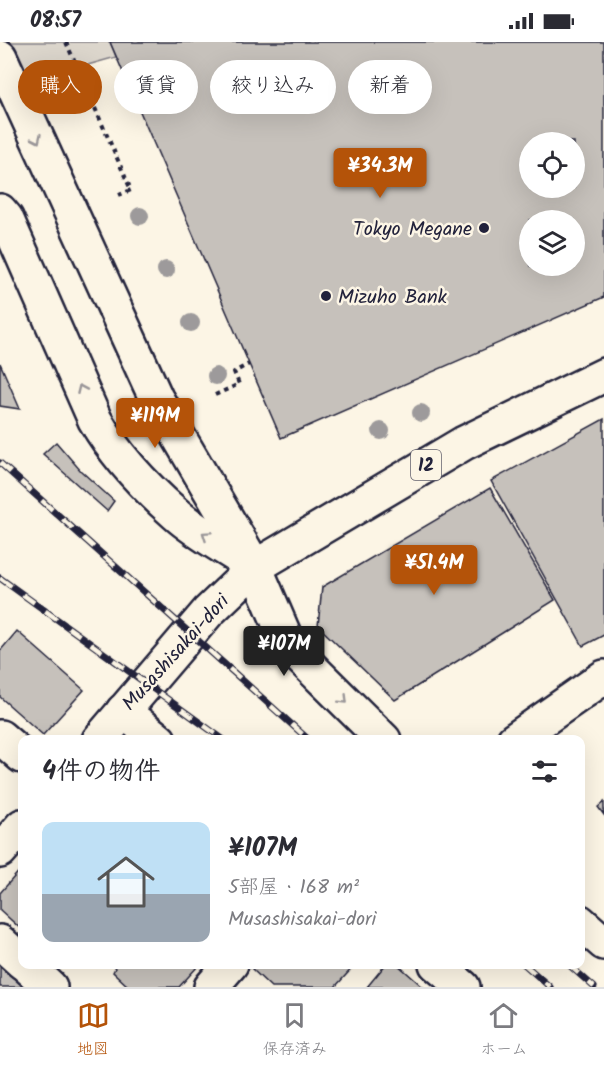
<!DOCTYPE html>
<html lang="ja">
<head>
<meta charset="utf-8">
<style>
  :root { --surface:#fff; --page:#f7f7f7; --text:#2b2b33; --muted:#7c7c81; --line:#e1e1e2; --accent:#b45309 }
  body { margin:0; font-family:Kalam,"Klee One",sans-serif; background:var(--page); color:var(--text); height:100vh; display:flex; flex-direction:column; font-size:22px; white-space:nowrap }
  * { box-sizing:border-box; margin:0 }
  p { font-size:20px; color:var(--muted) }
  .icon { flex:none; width:33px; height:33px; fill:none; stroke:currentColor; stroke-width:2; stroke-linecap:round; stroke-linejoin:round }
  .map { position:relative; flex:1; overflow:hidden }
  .side { position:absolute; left:18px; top:693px; width:567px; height:234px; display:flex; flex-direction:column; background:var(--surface); border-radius:12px; box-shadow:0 6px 24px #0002 }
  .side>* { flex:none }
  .banner { position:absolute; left:18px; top:18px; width:568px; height:54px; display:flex; gap:12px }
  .controls { position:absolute; left:519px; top:90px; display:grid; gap:12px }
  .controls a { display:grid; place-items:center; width:66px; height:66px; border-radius:50%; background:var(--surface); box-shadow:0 6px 24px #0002; font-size:30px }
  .price { position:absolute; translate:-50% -51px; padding:0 14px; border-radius:6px; background:var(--accent); color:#fff; font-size:20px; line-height:39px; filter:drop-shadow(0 2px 3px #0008) }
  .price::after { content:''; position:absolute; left:50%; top:36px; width:18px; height:14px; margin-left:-9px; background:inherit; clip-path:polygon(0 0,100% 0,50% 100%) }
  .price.on { background:#222; color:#fff }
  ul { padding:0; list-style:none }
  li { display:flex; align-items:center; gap:18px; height:150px; padding:0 24px }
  li span { display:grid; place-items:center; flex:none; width:168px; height:120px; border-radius:12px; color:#555 }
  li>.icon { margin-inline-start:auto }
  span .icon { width:72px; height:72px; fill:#fffc; stroke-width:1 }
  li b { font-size:26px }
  h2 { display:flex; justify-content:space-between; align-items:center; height:72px; padding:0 24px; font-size:26px }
  .chip { padding:0 21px; border-radius:27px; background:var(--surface); box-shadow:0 6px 24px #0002; font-size:21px; line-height:54px }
  .chip.on { background:var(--accent); color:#fff }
  .status { display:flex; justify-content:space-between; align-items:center; height:42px; padding:0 30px; background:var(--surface); direction:ltr }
  .status svg { height:16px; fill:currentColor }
  .menu { display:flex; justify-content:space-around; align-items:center; height:84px; border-top:2px solid var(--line); background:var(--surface); font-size:16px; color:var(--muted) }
  .menu a { display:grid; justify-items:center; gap:3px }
  .menu .on { color:var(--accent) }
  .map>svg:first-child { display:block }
</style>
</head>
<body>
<div class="status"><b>08:57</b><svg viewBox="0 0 49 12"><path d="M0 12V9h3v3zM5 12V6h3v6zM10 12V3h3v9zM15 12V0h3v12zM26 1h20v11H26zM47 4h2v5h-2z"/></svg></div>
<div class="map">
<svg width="604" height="945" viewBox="0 0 604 945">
  <rect width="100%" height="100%" fill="#fcf5e5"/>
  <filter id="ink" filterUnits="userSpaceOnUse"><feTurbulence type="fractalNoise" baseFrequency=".0167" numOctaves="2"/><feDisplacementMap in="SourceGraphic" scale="12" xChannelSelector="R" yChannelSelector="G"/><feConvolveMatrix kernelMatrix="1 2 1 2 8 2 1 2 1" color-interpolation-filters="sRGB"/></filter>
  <g filter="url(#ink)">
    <path fill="#dcd6cc" stroke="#7f7c84" stroke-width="1.5" d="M 0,0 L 110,0 L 116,15 L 77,26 L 0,60 Z"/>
    <g fill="#c6c1bb" stroke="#22223b" stroke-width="1.5" fill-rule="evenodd">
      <path d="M 110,0 L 604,0 L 604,255 L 281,396 ZM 530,100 L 574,100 L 574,146 L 530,146 ZM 530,178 L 574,178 L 574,224 L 530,224 Z"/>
      <path d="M 0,321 L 20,367 L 0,364 Z"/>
      <path d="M 604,377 L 604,593 L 583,604 L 491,439 Z"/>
      <path d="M 56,400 L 81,429 L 114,459 L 107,469 L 43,412 Z"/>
      <path d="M 490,446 L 555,558 L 395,658 L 318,584 L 322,545 Z"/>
      <path d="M 17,589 L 84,648 L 43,693 L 0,655 L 0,609 Z"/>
      <path d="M 604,760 L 604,773 L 598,765 Z"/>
      <path d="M 22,826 L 22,888 L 0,868 L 0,851 Z"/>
      <path d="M 0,922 L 27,945 L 0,945 Z"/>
      <path d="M 112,922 L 199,922 L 199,923 L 179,945 L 129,945 L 113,930 L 115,926 Z"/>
      <path d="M 257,922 L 356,922 L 335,945 L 271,945 L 252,927 Z"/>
      <path d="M 386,922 L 397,922 L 423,945 L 367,945 Z"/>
    </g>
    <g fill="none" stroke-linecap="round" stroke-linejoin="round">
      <g stroke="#22223b" stroke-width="38">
        <g id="street">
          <path d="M 255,525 L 289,604 L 384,698"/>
          <path d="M 123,669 L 159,698"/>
          <path d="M 0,695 L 22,714"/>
          <path d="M 514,698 L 604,635"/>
          <path d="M 580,880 L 604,901"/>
          <path d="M 0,900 L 22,920"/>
          <path d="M 25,922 L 50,945"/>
          <path d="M 436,922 L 463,945"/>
          <path d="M 211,945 L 231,922"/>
        </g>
      </g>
      <g stroke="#22223b" stroke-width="38">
        <g id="secondary">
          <path d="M 0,15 L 156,356 L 255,525"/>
          <path d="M 0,169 L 6,176 L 95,378 C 116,414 144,444 176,472 C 197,491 224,505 248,521"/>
        </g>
      </g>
      <g stroke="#22223b" stroke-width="38">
        <g id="primary">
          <path d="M 99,698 L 208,570 L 255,525 L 464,401 L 604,333"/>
          <path d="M 0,809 L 22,784"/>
        </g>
      </g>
      <g stroke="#22223b" stroke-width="4" stroke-dasharray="4.5 4.5" stroke-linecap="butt">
        <path d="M 66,0 L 131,148 L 119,153"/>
        <path d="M 215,353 L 239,342 L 234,330 L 249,322"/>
      </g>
      <use href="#street" stroke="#fcf5e5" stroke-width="33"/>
      <use href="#secondary" stroke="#fcf5e5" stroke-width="33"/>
      <use href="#primary" stroke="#fcf5e5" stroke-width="33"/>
      <g stroke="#22223b" stroke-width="7">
        <g id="rail">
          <path d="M 0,421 L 309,698"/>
          <path d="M 0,536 L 224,698"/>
          <path d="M 524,922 L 550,945"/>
          <path d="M 568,922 L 594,945"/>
        </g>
      </g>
      <use href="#rail" stroke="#fcf5e5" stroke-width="4.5" stroke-dasharray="14" stroke-linecap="butt"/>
    </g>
    <g fill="#9d9a9b">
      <circle cx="140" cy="174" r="9"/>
      <circle cx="166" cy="228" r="9"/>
      <circle cx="191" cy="281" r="9"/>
      <circle cx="216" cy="334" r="9"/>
      <circle cx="421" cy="371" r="9"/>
      <circle cx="381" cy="389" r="9"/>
    </g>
    <defs><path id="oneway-chevron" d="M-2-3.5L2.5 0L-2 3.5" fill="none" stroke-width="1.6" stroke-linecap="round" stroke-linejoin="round" transform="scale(1.5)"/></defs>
    <g stroke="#9a9698">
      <use href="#oneway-chevron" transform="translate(37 97) rotate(65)"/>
      <use href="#oneway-chevron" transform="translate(81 347) rotate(-114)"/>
      <use href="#oneway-chevron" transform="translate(206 493) rotate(-146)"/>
      <use href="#oneway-chevron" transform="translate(344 658) rotate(45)"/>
    </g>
  </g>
  <g fill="#22223b" stroke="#fcf5e5" stroke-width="2">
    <circle cx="484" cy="186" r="6"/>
    <circle cx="326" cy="254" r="6"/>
  </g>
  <g text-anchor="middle" stroke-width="5" stroke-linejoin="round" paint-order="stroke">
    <rect fill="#fcf5e5" stroke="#63616e" stroke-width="1.5" x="411" y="408" width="30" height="30" rx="4.5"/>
    <g font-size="18" font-weight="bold" fill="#22223b">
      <text x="426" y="429">12</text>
    </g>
    <g font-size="20" fill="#22223b" stroke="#fcf5e5" text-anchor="end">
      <text x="472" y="193">Tokyo Megane</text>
      <text x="338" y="261" text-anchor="start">Mizuho Bank</text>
    </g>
    <g font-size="20" fill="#22223b" stroke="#fcf5e5">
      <text transform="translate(175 610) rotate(-48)" y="7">Musashisakai-dori</text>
    </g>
  </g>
</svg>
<div class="controls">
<a><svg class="icon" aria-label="locate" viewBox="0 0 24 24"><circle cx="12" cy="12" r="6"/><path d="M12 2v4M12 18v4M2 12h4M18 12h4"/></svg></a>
<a><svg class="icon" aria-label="layers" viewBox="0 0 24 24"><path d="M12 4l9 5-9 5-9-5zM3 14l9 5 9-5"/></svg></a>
</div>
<b class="price" style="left:380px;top:157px">¥34.3M</b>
<b class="price" style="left:155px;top:407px">¥119M</b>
<b class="price" style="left:434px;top:554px">¥51.4M</b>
<b class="price on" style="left:284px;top:635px">¥107M</b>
<div class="banner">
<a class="chip on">購入</a>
<a class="chip">賃貸</a>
<a class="chip">絞り込み</a>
<a class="chip">新着</a>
</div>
<section class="side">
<h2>4件の物件<svg class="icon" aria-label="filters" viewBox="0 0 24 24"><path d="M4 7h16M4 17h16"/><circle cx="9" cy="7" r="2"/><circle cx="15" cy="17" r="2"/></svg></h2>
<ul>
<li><span style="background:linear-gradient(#bfe0f5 60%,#9aa5b1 0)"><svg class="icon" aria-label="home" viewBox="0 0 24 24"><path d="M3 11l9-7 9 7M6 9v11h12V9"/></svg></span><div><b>¥107M</b><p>5部屋 · 168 m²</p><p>Musashisakai-dori</p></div></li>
</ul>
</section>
</div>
<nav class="menu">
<a class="on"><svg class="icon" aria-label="map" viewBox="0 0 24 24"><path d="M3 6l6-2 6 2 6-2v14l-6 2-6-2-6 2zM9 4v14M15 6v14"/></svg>地図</a>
<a><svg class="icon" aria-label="saved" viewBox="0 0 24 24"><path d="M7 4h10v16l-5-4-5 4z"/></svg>保存済み</a>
<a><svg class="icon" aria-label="home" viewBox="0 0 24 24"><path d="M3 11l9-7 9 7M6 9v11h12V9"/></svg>ホーム</a>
</nav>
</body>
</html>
